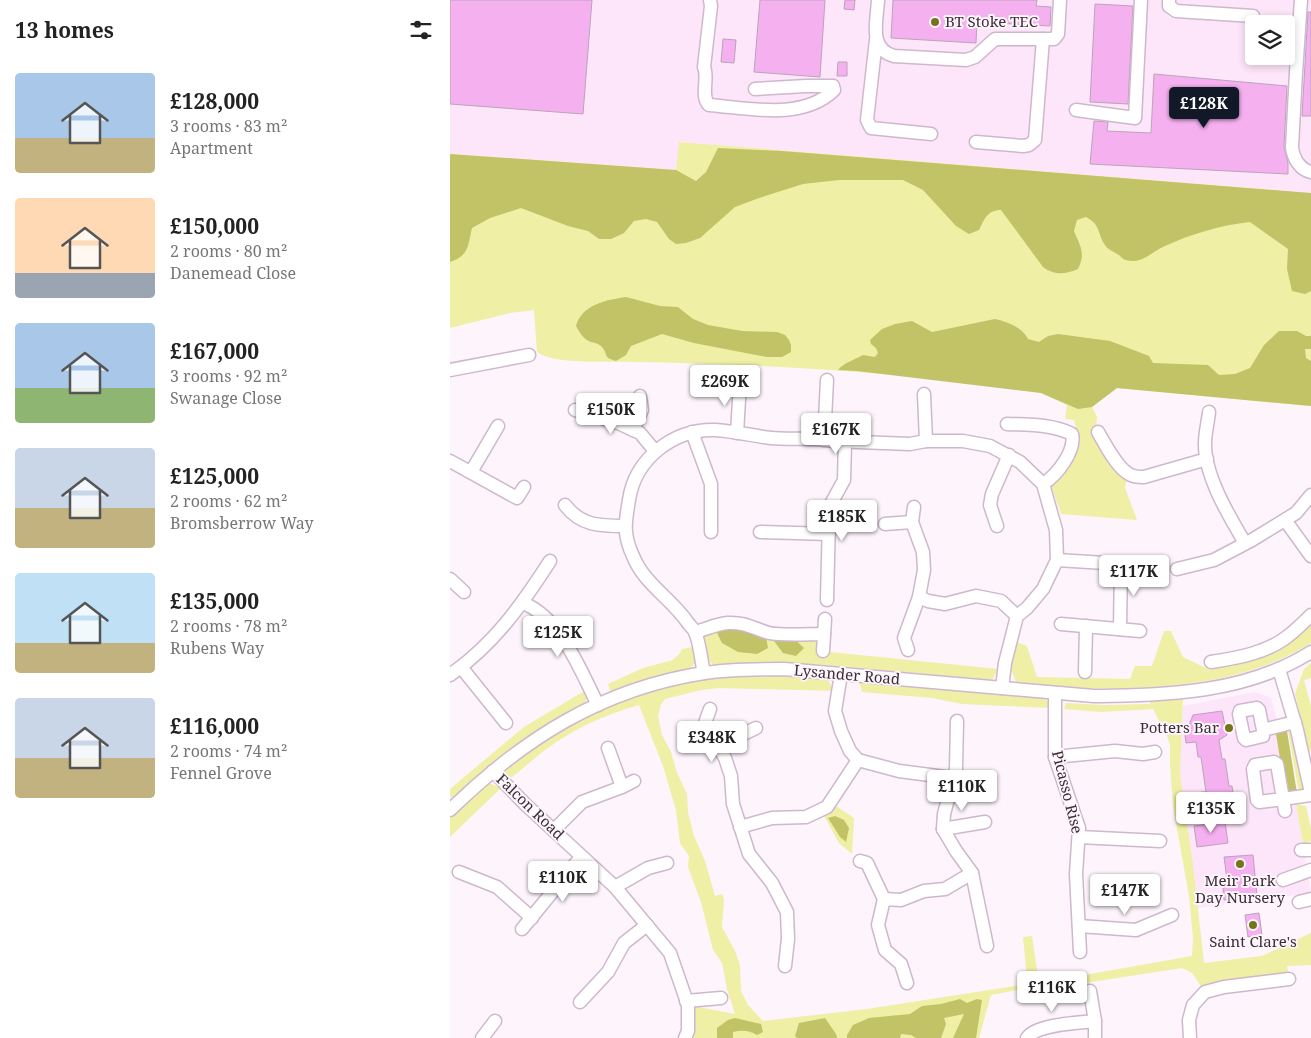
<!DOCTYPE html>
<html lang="en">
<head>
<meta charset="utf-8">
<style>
  :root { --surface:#fff; --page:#f6f6f6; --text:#222; --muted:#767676; --accent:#111827 }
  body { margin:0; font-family:"Noto Serif",serif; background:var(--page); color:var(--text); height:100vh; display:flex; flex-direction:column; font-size:19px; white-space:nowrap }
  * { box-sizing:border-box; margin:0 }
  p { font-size:16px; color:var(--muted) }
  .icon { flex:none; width:28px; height:28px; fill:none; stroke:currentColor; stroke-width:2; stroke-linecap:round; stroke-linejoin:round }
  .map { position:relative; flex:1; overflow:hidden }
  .sheet { display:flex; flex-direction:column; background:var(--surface); width:450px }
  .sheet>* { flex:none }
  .tools { position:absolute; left:795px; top:15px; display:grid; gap:10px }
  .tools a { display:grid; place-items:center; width:50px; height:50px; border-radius:5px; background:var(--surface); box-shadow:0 2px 8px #0003; font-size:25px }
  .price { position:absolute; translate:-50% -42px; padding:0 11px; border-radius:5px; background:#fff; color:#222; font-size:16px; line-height:32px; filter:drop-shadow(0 1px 2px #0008) }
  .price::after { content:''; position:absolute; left:50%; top:30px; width:15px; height:11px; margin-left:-8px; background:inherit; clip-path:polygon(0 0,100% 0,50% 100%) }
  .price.current { background:var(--accent); color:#fff }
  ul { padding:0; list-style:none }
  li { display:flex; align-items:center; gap:15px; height:125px; padding:0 15px }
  li span { display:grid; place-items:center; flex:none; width:140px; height:100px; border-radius:5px; color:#555 }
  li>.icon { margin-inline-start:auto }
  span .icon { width:60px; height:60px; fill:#fffc; stroke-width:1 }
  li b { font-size:21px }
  h2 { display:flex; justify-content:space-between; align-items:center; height:60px; padding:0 15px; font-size:21px }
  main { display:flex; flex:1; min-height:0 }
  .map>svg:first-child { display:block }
</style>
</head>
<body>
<main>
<section class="sheet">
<h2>13 homes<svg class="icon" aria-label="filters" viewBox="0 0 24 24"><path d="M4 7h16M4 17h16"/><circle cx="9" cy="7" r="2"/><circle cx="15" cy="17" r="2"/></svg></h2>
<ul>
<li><span style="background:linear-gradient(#a9c7e8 65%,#c2b280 0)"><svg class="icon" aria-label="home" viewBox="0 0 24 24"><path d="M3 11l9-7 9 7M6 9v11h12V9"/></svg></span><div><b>£128,000</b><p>3 rooms · 83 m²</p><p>Apartment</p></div></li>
<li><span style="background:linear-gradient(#ffd9b3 75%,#9aa5b1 0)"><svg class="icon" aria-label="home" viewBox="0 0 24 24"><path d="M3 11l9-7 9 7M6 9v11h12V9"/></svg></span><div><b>£150,000</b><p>2 rooms · 80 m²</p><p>Danemead Close</p></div></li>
<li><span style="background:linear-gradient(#a9c7e8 65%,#8fb573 0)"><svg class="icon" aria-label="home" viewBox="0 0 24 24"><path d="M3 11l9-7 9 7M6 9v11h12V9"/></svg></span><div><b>£167,000</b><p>3 rooms · 92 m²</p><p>Swanage Close</p></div></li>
<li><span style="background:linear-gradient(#c9d6e8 60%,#c2b280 0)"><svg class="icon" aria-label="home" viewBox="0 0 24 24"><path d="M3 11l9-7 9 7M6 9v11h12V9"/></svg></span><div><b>£125,000</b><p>2 rooms · 62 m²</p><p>Bromsberrow Way</p></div></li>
<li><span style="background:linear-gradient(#bfe0f5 70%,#c2b280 0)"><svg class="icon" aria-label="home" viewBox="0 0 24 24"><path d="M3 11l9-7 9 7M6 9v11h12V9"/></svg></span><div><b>£135,000</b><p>2 rooms · 78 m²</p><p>Rubens Way</p></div></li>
<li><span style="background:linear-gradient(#c9d6e8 60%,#c2b280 0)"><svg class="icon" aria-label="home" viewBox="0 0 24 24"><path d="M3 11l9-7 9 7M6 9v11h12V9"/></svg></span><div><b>£116,000</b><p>2 rooms · 74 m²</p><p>Fennel Grove</p></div></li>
</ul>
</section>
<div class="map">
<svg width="861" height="1038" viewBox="0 0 861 1038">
  <rect width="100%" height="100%" fill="#fdf4fc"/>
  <g fill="#fde5fa" fill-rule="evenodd">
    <path d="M 0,0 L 861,0 L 861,193 L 229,142 L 226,170 L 0,154 ZM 804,24 L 836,24 L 836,56 L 804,56 Z"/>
    <path d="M 805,692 L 821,698 L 828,724 L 837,806 L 846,804 L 861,893 L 747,908 L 730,775 L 733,706 Z"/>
  </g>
  <g fill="#efefa5">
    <path d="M 229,142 L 861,193 L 861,406 L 667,388 L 642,407 L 647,417 L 646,429 L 678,473 L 675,488 L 687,520 L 611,514 L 601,485 L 627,432 L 624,420 L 615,419 L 617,405 L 591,393 C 455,372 317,364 180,362 C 156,361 105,365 87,352 L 84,310 L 60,313 L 0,328 L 0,154 L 226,170 Z"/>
    <path d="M 861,621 L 861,643 C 792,686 710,689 632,688 C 610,688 589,684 567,684 L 560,667 L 564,641 L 577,646 L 587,677 L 680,679 L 685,666 L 702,666 L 714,631 L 721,631 L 733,657 L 760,670 L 798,659 Z"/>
    <path d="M 274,629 L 366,639 L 374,649 L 380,652 L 548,669 L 542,680 L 365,664 L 264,666 L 256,657 L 252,639 L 255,635 Z"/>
    <path d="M 243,647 L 245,663 L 239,670 L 161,693 L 158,684 L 193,668 L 223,660 L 230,653 L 232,649 Z"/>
    <path d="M 861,663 L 861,678 L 854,680 L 861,706 L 861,751 L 859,750 L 845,694 L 854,669 Z"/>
    <path d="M 306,674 L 377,678 L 384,691 L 269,688 L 251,690 L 215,699 L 211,705 L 208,716 L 212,735 L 221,752 L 227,773 L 237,794 L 238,812 L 244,836 L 255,861 L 265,896 L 272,894 L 274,899 L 272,927 L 285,951 L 290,965 L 291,991 L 298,1005 L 313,1021 L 417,1009 L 572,985 L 577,978 L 573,937 L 582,936 L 589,983 L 742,956 L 743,938 L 739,896 L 723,806 L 720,764 L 720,745 L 717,736 L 703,709 L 651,712 L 614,709 L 616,703 L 654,705 L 699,704 L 700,705 L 700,702 L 701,701 L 733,698 L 730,775 L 743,865 L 754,963 L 812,956 L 861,933 L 861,965 L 837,966 L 839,979 L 755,992 L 742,973 L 732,968 L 590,990 L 583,989 L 571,992 L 567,990 L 541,995 L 529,1038 L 235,1038 L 238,1005 L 285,1014 L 277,989 L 272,963 L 263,950 L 251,902 L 238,867 L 239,856 L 230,843 L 226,810 L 213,766 L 189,705 C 156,714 123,729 95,750 C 83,759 72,770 59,779 L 54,770 L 78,749 L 143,712 L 211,687 L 255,678 Z"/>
    <path d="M 409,681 L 594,697 L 598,702 L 600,708 L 512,704 L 482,698 L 412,692 Z"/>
    <path d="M 136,690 L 137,697 L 135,704 C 86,728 45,761 4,797 L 0,797 L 0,789 L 74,727 Z"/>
    <path d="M 838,731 L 843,734 L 854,790 L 849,793 Z"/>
    <path d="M 39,783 L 51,788 L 0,837 L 0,817 L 34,785 Z"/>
    <path d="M 380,802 L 404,818 L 402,854 L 389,843 L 371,810 Z"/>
    <path d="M 846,804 L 856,806 L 861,829 L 861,841 L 853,844 Z"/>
  </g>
  <g fill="#c2c266">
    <path d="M 268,148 L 332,151 L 861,193 L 861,291 L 855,294 L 842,291 L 837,269 L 838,249 L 800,222 C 771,225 741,234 715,246 C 703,251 691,265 676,260 C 673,260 670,255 667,254 C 663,251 657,249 655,245 C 647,233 651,225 636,217 L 627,220 L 624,231 C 630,246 636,253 628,269 C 616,274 605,276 593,267 L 551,210 C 537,210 534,220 529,230 L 519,234 L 506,226 L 473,190 L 453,180 L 389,180 L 353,184 L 309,198 L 285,207 L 250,238 L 236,243 L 226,244 L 219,239 L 207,222 L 196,219 L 184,221 L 174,233 L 161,239 L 149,239 L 138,231 L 118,226 L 71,208 L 40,218 L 22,228 C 18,245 19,256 0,262 L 0,154 L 226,170 L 246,181 L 256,172 Z"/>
    <path d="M 176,297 L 210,306 L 228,307 L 243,319 L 258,325 L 292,331 L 327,332 L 335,335 L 339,340 L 341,345 L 341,352 L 332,357 L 317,357 L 244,343 L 212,334 L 181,346 L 176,355 L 166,361 C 152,357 159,355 152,347 C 148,342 141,343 137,340 C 132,337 129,331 126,326 C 132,304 157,300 176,297 Z"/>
    <path d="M 545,319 C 558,322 572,327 578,339 L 589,342 L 598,336 L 608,334 L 660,341 L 699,356 L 703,363 L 758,365 L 769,375 L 785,374 L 800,368 L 814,345 L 829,331 L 847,331 L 856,336 L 861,336 L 861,349 L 855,349 L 856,358 L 861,361 L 861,406 L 667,388 L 642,407 L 628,409 L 591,393 L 407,371 L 388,370 C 396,361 403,361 413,355 L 425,357 L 428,353 L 426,348 L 421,344 L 420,340 L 432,329 L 445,324 L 462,321 L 482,332 Z"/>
    <path d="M 294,627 L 316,637 L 318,648 L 307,654 L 288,652 L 272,643 L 266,631 Z"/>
    <path d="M 341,636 L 354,648 L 346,656 L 333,653 L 321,637 Z"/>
    <path d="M 825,728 L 837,731 L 847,793 L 836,795 Z"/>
    <path d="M 385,816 L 394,820 L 399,828 L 396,842 L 390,837 L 378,818 Z"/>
    <path d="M 510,999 L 517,1003 L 527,999 L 532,1000 L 526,1038 L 503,1038 L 514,1014 L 494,1018 L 496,1024 L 491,1038 L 466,1038 L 461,1035 L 451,1034 L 450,1038 L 397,1038 L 397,1035 L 403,1025 L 419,1018 L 460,1014 L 472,1006 L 491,1004 Z"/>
    <path d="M 285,1018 L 311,1024 L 313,1032 L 307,1035 C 299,1030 292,1030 283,1032 L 283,1038 L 267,1038 L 267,1028 L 278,1020 Z"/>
    <path d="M 375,1018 L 386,1034 L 387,1038 L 347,1038 L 345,1036 L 349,1023 Z"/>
  </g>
  <g fill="#f5b0f0" stroke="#baa4b8">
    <path d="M 0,0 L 142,0 L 133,114 L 0,104 Z"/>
    <path d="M 310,0 L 375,0 L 370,77 L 304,72 Z"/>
    <path d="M 395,0 L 405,0 L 404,10 L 394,9 Z"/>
    <path d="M 443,0 L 587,0 L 586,6 L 601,7 L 600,26 L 527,22 L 526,43 L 441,38 Z"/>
    <path d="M 645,4 L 683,6 L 678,104 L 640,102 Z"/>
    <path d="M 858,12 L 861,12 L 861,116 L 852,116 Z"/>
    <path d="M 273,39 L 286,40 L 284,63 L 271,62 Z"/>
    <path d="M 388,62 L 397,62 L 397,76 L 387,76 Z"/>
    <path d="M 704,74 L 837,86 L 834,147 L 838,163 L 838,174 L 640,164 L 644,121 L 658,122 L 657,131 L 701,133 Z"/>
    <path d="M 772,711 L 777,735 L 769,740 L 772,759 L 775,759 L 779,786 L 782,786 L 785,805 L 753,809 L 751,792 L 756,792 L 751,757 L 748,757 L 746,742 L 736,743 L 735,735 L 743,715 Z"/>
    <path d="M 775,822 L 778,843 L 747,847 L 744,826 Z"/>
    <path d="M 803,855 L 807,896 L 774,900 L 773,888 L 778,887 L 774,857 Z"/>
    <path d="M 809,913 L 812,935 L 798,937 L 795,915 Z"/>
  </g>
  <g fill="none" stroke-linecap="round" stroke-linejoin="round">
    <g stroke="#ceb8cc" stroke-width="15">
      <g id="minor">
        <path d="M 260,0 L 261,6 L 254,67 C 259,79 250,96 259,105 C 299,108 352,121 384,90 L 383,86 L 356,86 L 305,89"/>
        <path d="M 428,0 C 427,21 418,49 444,56 L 516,60 L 525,57 L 545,39 L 604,39 L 608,34 L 610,0"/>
        <path d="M 719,0 L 719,6 L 726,11 L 803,16"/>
        <path d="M 851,0 L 846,72 L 842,147 C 843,158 850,170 861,172"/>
        <path d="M 426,40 L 417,120 L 421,128 L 481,134"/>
        <path d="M 626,110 L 685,118 L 691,0"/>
        <path d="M 526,142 L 573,146 L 579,145 L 585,140 L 593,39"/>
        <path d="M 0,370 L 79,355"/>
        <path d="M 474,394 L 476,441"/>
        <path d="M 125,410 L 168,423 L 190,433 L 205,451"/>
        <path d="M 759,412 C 758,422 755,433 755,443 C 754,475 779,516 795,543"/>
        <path d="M 557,424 C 579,425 602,424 622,434 C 626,451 607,475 593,484"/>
        <path d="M 183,430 L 192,410 L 190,396"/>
        <path d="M 242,432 L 261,484 L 261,532"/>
        <path d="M 648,432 C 655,444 667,468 679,474 C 683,477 689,477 694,477 L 757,459"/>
        <path d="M 287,433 L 290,383"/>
        <path d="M 374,440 L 377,380"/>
        <path d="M 0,461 L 67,498 L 74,487"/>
        <path d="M 21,472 L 48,426"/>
        <path d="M 115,505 C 131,526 150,526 175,526"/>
        <path d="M 464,507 L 462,522 L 473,552 L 474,570 L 469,597 L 478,601 L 495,604 L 526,596 L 551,601 L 567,616"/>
        <path d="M 835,520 L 861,556"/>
        <path d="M 435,524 L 462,522"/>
        <path d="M 547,526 L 540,505 L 542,494 L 559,455"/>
        <path d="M 310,532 L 379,534"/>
        <path d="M 607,560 L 671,564 L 688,564"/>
        <path d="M 727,569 L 764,560 L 802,540 L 846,513 L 861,495"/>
        <path d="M 0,579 L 14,592"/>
        <path d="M 377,600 L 379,519 L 382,502 L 394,480 L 395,442"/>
        <path d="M 73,603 C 111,618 130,670 148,705"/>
        <path d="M 611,624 L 690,631"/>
        <path d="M 670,629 L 671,564"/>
        <path d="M 245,632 C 257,629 266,624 278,623 C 296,622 304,629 319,633 C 333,636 359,634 374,634"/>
        <path d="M 458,650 L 454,638 L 469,597"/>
        <path d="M 373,651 L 375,619"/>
        <path d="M 761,662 C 787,658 817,653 838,636 C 846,630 854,622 861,615"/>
        <path d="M 11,667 L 56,723"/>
        <path d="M 829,669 L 847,730 L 861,793"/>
        <path d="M 635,672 L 636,626"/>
        <path d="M 254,673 C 251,661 250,643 245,632 C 244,629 240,626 238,623 C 222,599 194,584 183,556 C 173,535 175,523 179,500 C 185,459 223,429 265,430 C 284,431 303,436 321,438 C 341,440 363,437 382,441 L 460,444 L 476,441 L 513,441 L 540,446 L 570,462 L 593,484 L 606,530 L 607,560 L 593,589 L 577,608 L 567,616 L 555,663 L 552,688"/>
        <path d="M 391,674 L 385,711 L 391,731 L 400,751 L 408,760 L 449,771 L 503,778"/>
        <path d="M 0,675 C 44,644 71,606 100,561"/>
        <path d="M 605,693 L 605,757 L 629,828 L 626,874 L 630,952"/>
        <path d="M 260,709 L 255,723 L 275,758 L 281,776 L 283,804 L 299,854 L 322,883 L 337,912 L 338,939 L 335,966"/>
        <path d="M 813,730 L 813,736 L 796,740 L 794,738 L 789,714 L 790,711 L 807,708 L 809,710 L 813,730 L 845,722"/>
        <path d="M 268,746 L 306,728"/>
        <path d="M 605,757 L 665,751 L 693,754 L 705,752"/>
        <path d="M 43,771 L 75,804 L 165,887 L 220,953 L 238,1005 L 238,1031 L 235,1038"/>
        <path d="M 172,787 L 184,781"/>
        <path d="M 0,810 C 73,739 151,689 254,673 C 280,669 307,669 334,669 L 644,696 C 719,695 796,693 861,652"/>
        <path d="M 835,811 L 833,799 L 809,802 L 807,800 L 803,769 L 805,765 L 824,762 L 827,764 L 833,799 L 861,795"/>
        <path d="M 290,827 L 322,818 L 356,817 L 377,807 L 408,760"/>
        <path d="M 493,829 L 506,851 L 522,873 L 537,946"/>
        <path d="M 493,829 L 494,814 L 506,769 L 507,721"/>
        <path d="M 493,829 L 535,822"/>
        <path d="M 104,830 L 132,802 L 172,787 L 158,748"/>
        <path d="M 629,837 L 710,841"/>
        <path d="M 851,850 L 861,850"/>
        <path d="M 410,861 L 417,863 L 434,899"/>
        <path d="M 9,872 L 47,887 L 82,918"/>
        <path d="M 833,880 L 861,870"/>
        <path d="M 165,887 L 198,868 L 217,863"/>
        <path d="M 849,902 L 861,899"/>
        <path d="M 629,926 L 686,930 L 722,915"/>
        <path d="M 72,929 L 131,857"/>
        <path d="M 457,983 L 451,964 L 435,950 L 428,925 L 434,899 L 451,900 L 474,891 L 495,889 L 522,873"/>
        <path d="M 640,991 L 645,1021 L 645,1038"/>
        <path d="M 236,1001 L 271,998"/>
        <path d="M 130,1002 L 158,972 L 174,943 L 197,925"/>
        <path d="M 32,1038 L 45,1021"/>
        <path d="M 577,1038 C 586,1024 629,1023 645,1021"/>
        <path d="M 740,1038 L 739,1020 L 743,1005 L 755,992 L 774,987 L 839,979"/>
      </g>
    </g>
    <use href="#minor" stroke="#fff" stroke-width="12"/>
  </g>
  <g fill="#767419" stroke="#fdf4fc" stroke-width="2">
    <circle cx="485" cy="22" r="5"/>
    <circle cx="779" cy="728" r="5"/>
    <circle cx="790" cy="864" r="5"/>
    <circle cx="803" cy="925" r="5"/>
  </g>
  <g text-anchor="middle" stroke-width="4" stroke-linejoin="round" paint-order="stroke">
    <g font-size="15" fill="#382f37" stroke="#fdf4fc">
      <text x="495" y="27" text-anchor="start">BT Stoke TEC</text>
      <text x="769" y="733" text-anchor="end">Potters Bar</text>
      <text x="790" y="886">Meir Park<tspan x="790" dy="17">Day Nursery</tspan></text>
      <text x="803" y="947">Saint Clare's</text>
    </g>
    <g font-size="15" fill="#382f37" stroke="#fdf4fc">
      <text transform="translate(397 675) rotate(5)" y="5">Lysander Road</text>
      <text transform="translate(617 792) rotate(76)" y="5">Picasso Rise</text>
      <text transform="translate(80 807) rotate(44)" y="5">Falcon Road</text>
    </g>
  </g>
</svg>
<div class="tools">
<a><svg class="icon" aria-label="layers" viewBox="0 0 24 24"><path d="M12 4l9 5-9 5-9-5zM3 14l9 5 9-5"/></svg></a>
</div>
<b class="price current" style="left:754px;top:129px">£128K</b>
<b class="price" style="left:275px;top:407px">£269K</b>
<b class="price" style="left:161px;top:435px">£150K</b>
<b class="price" style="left:386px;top:455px">£167K</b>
<b class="price" style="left:392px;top:542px">£185K</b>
<b class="price" style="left:684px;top:597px">£117K</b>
<b class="price" style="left:108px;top:658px">£125K</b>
<b class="price" style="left:262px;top:763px">£348K</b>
<b class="price" style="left:512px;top:812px">£110K</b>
<b class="price" style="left:761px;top:834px">£135K</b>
<b class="price" style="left:113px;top:903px">£110K</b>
<b class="price" style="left:675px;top:916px">£147K</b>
<b class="price" style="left:602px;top:1013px">£116K</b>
</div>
</main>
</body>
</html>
